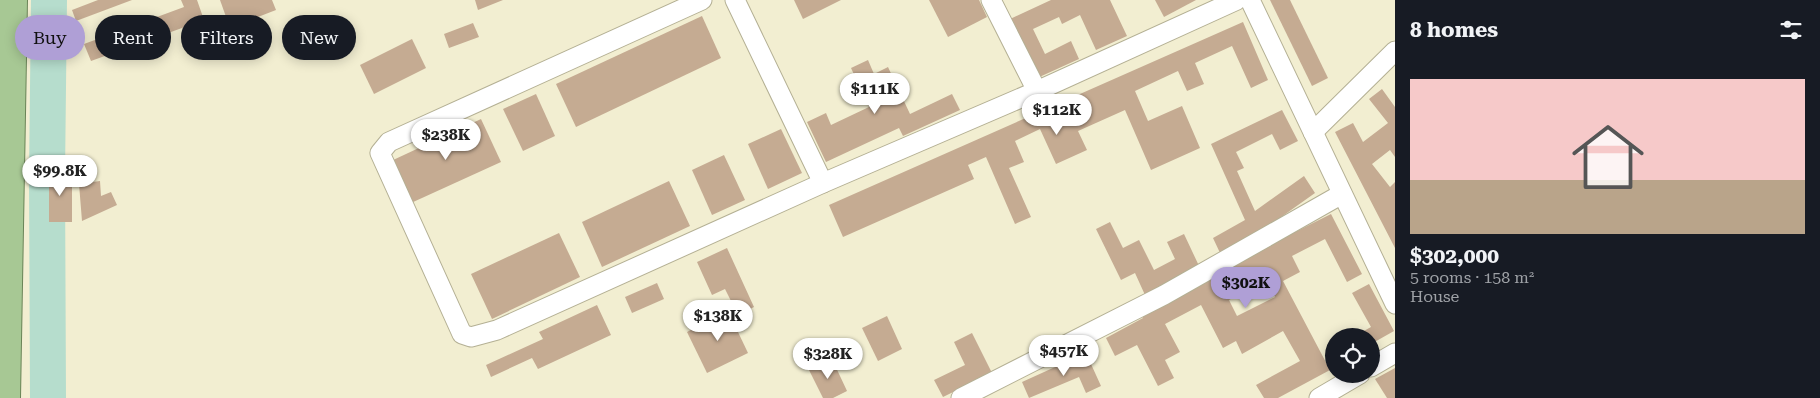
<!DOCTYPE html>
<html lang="en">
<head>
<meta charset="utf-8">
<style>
  :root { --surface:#171b24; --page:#242831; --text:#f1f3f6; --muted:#9ea1a6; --line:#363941; --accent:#af9fd6 }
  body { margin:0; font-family:"Roboto Serif",serif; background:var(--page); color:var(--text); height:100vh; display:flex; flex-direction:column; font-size:19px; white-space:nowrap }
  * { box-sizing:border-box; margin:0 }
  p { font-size:16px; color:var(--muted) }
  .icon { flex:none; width:28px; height:28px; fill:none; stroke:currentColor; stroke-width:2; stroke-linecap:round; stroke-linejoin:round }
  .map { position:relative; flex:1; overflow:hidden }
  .details { display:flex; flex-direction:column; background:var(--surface); width:425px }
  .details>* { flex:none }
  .banner { position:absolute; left:15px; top:15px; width:475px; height:45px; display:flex; gap:10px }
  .fabs { position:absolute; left:1325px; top:328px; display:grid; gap:10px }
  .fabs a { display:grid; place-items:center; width:55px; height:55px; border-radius:50%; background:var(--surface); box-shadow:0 2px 12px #0003; font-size:25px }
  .price { position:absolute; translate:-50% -42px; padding:0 11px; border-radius:18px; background:#fff; color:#222; font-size:16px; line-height:32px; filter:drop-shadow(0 1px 2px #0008) }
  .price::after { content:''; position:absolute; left:50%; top:30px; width:15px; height:11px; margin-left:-8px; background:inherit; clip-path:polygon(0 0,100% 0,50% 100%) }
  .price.active { background:var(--accent); color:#111 }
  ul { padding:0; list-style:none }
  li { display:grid; align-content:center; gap:10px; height:265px; padding:0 15px }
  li+li { border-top:1px solid var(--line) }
  li span { display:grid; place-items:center; height:155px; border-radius:0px; color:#555 }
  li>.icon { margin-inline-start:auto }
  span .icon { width:90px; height:90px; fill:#fffc; stroke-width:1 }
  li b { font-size:21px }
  h2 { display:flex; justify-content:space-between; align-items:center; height:60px; padding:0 15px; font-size:21px }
  .chip { padding:0 18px; border-radius:22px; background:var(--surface); box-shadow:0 2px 12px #0003; font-size:18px; line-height:45px }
  .chip.active { background:var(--accent); color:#111 }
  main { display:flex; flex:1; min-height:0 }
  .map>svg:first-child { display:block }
</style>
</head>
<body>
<main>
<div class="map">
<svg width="1395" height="398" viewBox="0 0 1395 398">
  <rect width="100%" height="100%" fill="#f2eed1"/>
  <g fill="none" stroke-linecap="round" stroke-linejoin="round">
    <path stroke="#b6ddcd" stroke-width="36" d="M 48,398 L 47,175 L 49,0"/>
  </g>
  <g fill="#c5ab92" fill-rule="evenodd">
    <path d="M 98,0 L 132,0 L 76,21 L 72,10 Z"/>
    <path d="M 181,0 L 197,0 L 204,20 L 91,61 L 84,44 L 184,7 Z"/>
    <path d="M 220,0 L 272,0 L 276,10 L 230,28 Z"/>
    <path d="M 475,0 L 503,0 L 478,10 Z"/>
    <path d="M 794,0 L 841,0 L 803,19 Z"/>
    <path d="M 929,0 L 979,0 L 987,17 L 948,37 Z"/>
    <path d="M 1051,0 L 1110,0 L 1127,36 L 1096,50 L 1080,15 L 1062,24 L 1059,17 L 1033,29 L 1045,54 L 1071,41 L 1079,59 L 1035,79 L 1008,20 Z"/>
    <path d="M 1155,0 L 1196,0 L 1164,17 Z"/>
    <path d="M 1270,0 L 1290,0 L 1328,78 L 1312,86 Z"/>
    <path d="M 702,16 L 721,58 L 576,127 L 556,84 Z"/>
    <path d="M 1243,22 L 1268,80 L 1251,88 L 1232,46 L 1195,63 L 1204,84 L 1187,91 L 1178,71 L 1135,91 L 1148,121 L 1182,106 L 1200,148 L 1151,170 L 1125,110 L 1078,131 L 1087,150 L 1056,164 L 1040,129 L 1015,141 L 1024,162 L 1009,168 L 1031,217 L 1015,224 L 986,157 L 968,165 L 974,179 L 843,237 L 829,205 Z"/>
    <path d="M 473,23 L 479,37 L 449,48 L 444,34 Z"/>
    <path d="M 412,39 L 426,68 L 374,94 L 360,65 Z"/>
    <path d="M 868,60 L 874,74 L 888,67 L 910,114 L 952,94 L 960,110 L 903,136 L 899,128 L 826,162 L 807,122 L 826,113 L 831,125 L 869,107 L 851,68 Z"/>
    <path d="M 1382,89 L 1395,107 L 1395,157 L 1390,150 L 1372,164 L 1390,187 L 1395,182 L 1395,248 L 1335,132 L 1353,123 L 1363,142 L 1388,123 L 1369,99 Z"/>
    <path d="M 536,94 L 555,136 L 523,151 L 503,109 Z"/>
    <path d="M 1282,110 L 1298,141 L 1280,150 L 1272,134 L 1236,152 L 1244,168 L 1237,171 L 1255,211 L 1304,176 L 1315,193 L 1253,237 L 1221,255 L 1213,238 L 1245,220 L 1211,144 Z"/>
    <path d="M 481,119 L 501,162 L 411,203 L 391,161 Z"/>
    <path d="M 781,129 L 802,173 L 768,189 L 748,144 Z"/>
    <path d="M 724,155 L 745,200 L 712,215 L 692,170 Z"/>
    <rect x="49" y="172" width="23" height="50"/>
    <path d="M 100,181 L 101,196 L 111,192 L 117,205 L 82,221 L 79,184 Z"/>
    <path d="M 669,181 L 690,226 L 602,267 L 582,222 Z"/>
    <path d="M 1331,214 L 1362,274 L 1347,282 L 1325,239 L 1292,256 L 1300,272 L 1283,281 L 1330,370 L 1278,398 L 1264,398 L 1256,385 L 1300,361 L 1283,331 L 1242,354 L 1236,341 L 1223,348 L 1201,305 L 1165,324 L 1180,352 L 1165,360 L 1174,378 L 1158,386 L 1137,345 L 1115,356 L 1106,338 L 1143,318 L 1141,314 L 1282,236 L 1283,238 ZM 1261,269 L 1275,297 L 1237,316 L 1229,300 L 1260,283 L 1254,272 Z"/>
    <path d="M 1110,222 L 1123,248 L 1139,240 L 1154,270 L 1175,259 L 1167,242 L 1184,234 L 1200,268 L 1145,295 L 1135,273 L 1121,280 L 1096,229 Z"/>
    <path d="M 559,233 L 580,277 L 492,319 L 471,274 Z"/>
    <path d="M 727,248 L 754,307 L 738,315 L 725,289 L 712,295 L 697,262 Z"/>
    <path d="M 657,283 L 664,299 L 632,313 L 625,297 Z"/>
    <path d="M 1369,284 L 1394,331 L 1371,344 L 1371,336 L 1364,336 L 1362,332 L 1371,327 L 1352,293 Z"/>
    <path d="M 597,305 L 611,335 L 538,369 L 532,358 L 491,377 L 486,365 L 543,339 L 539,332 Z"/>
    <path d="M 728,311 L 748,353 L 707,373 L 687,332 Z"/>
    <path d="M 887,316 L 902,349 L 878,361 L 862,328 Z"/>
    <path d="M 972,333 L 992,373 L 943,397 L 934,380 L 965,365 L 954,342 Z"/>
    <path d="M 1086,353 L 1101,386 L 1086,393 L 1079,377 L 1029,398 L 1022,382 Z"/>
    <path d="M 832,359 L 847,391 L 833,398 L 823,398 L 809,370 Z"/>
    <path d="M 1395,368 L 1395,398 L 1387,398 L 1375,379 Z"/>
  </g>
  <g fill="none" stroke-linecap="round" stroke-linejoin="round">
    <g stroke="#b4b094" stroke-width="21">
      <g id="minor">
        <path d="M 702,0 L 389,142 L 380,153 L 462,334 L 471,337 L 497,330 L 823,183 L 1037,91 L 1237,0"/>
        <path d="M 735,0 L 823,183"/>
        <path d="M 991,0 L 1037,91"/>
        <path d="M 1250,0 L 1395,304"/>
        <path d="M 1313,132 L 1395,51"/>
        <path d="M 1371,367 L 1395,353"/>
        <path d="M 961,398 L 1164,295 L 1342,194"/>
        <path d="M 1319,398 L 1360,374"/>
      </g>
    </g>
    <g stroke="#6a8457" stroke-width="30">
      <path id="trunk" d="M 6,398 L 13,0"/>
    </g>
    <use href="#minor" stroke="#fff" stroke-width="19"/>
    <use href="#trunk" stroke="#a7c894" stroke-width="28"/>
  </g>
</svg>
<div class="fabs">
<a><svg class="icon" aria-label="locate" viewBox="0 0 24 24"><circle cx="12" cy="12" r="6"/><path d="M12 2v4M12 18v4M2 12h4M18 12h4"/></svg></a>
</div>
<b class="price" style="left:875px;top:115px">$111K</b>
<b class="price" style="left:1057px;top:136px">$112K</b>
<b class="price" style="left:446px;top:161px">$238K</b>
<b class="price" style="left:60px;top:197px">$99.8K</b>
<b class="price active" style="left:1246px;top:309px">$302K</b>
<b class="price" style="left:718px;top:342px">$138K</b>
<b class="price" style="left:1064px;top:377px">$457K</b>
<b class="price" style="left:828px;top:380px">$328K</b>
<div class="banner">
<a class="chip active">Buy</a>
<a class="chip">Rent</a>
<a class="chip">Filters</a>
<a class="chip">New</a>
</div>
</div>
<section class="details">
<h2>8 homes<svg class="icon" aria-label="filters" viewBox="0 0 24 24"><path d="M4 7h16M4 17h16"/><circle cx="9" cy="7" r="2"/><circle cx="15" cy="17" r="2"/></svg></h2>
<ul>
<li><span style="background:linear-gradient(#f6c9c9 65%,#b9a48a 0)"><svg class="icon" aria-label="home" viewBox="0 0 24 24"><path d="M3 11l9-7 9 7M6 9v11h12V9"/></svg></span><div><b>$302,000</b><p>5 rooms · 158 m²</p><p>House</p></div></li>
</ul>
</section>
</main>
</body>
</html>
